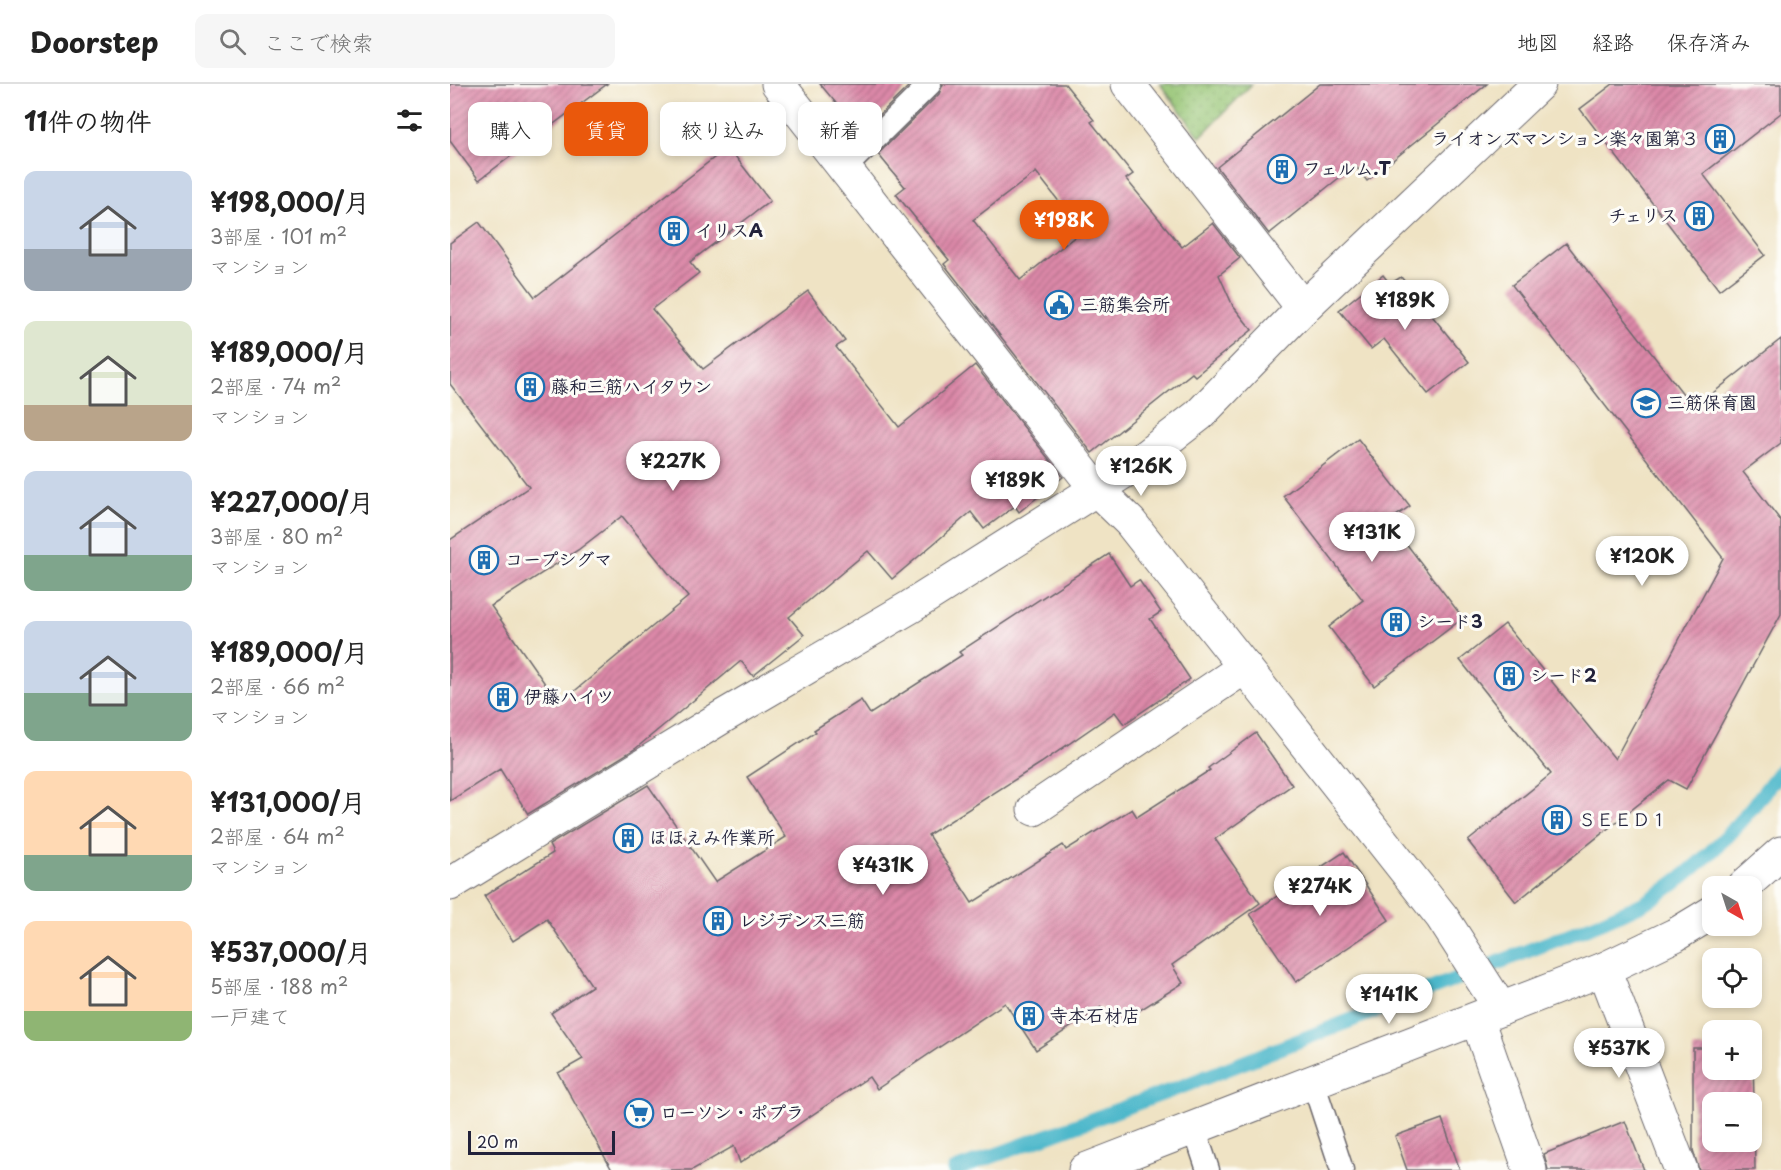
<!DOCTYPE html>
<html lang="ja">
<head>
<meta charset="utf-8">
<style>
  :root { --surface:#fff; --page:#f6f6f6; --text:#222; --muted:#767676; --line:#e0e0e0; --accent:#ea580c }
  body { margin:0; font-family:"Playpen Sans","Klee One",sans-serif; background:var(--page); color:var(--text); height:100vh; display:flex; flex-direction:column; font-size:22px; white-space:nowrap }
  * { box-sizing:border-box; margin:0 }
  p { font-size:20px; color:var(--muted) }
  .icon { flex:none; width:33px; height:33px; fill:none; stroke:currentColor; stroke-width:2; stroke-linecap:round; stroke-linejoin:round }
  .map { position:relative; flex:1; overflow:hidden }
  .details { display:flex; flex-direction:column; background:var(--surface); width:450px }
  .details>* { flex:none }
  .hud { position:absolute; left:18px; top:18px; width:570px; height:54px; display:flex; gap:12px }
  .needle { width:39px; rotate:141deg }
  .fabs { position:absolute; left:1252px; top:792px; display:grid; gap:12px }
  .fabs a { display:grid; place-items:center; width:60px; height:60px; border-radius:12px; background:var(--surface); box-shadow:0 3px 9px #0003; font-size:30px }
  .scale { position:absolute; left:18px; bottom:15px; width:147px; box-sizing:border-box; padding-left:6px; border:3px solid #22223b; border-top:0; font-size:16px; line-height:21px; white-space:nowrap; color:#22223b; -webkit-text-stroke:4px #fdfcf7; paint-order:stroke }
  .price { position:absolute; translate:-50% -51px; padding:0 14px; border-radius:21px; background:#fff; color:#222; font-size:20px; line-height:39px; filter:drop-shadow(0 2px 3px #0008) }
  .price::after { content:''; position:absolute; left:50%; top:36px; width:18px; height:14px; margin-left:-9px; background:inherit; clip-path:polygon(0 0,100% 0,50% 100%) }
  .price.selected { background:var(--accent); color:#fff }
  ul { padding:0; list-style:none }
  li { display:flex; align-items:center; gap:18px; height:150px; padding:0 24px }
  li span { display:grid; place-items:center; flex:none; width:168px; height:120px; border-radius:12px; color:#555 }
  li>.icon { margin-inline-start:auto }
  span .icon { width:72px; height:72px; fill:#fffc; stroke-width:1 }
  li b { font-size:26px }
  h2 { display:flex; justify-content:space-between; align-items:center; height:72px; padding:0 24px; font-size:26px }
  .chip { padding:0 21px; border-radius:12px; background:var(--surface); box-shadow:0 3px 9px #0003; font-size:21px; line-height:54px }
  .chip.selected { background:var(--accent); color:#fff }
  header { display:flex; align-items:center; gap:36px; box-sizing:border-box; height:84px; padding:0 30px; background:var(--surface); border-bottom:2px solid var(--line) }
  header strong { font-size:28px }
  nav { display:flex; gap:33px; margin-inline-start:auto; font-size:21px }
  .search { width:420px; height:54px; background:var(--page); display:flex; align-items:center; gap:15px; box-sizing:border-box; padding:0 21px; border-radius:12px; color:var(--muted); font-size:22px }
  main { display:flex; flex:1; min-height:0 }
  .map>svg:first-child { display:block }
</style>
</head>
<body>
<header>
<strong>Doorstep</strong>
<div class="search"><svg class="icon" aria-label="search" viewBox="0 0 24 24"><circle cx="10" cy="10" r="6"/><path d="M15 15l6 6"/></svg>ここで検索</div>
<nav><a>地図</a><a>経路</a><a>保存済み</a></nav>
</header>
<main>
<section class="details">
<h2>11件の物件<svg class="icon" aria-label="filters" viewBox="0 0 24 24"><path d="M4 7h16M4 17h16"/><circle cx="9" cy="7" r="2"/><circle cx="15" cy="17" r="2"/></svg></h2>
<ul>
<li><span style="background:linear-gradient(#c9d6e8 65%,#9aa5b1 0)"><svg class="icon" aria-label="home" viewBox="0 0 24 24"><path d="M3 11l9-7 9 7M6 9v11h12V9"/></svg></span><div><b>¥198,000/月</b><p>3部屋 · 101 m²</p><p>マンション</p></div></li>
<li><span style="background:linear-gradient(#dfe7d0 70%,#b9a48a 0)"><svg class="icon" aria-label="home" viewBox="0 0 24 24"><path d="M3 11l9-7 9 7M6 9v11h12V9"/></svg></span><div><b>¥189,000/月</b><p>2部屋 · 74 m²</p><p>マンション</p></div></li>
<li><span style="background:linear-gradient(#c9d6e8 70%,#7fa58c 0)"><svg class="icon" aria-label="home" viewBox="0 0 24 24"><path d="M3 11l9-7 9 7M6 9v11h12V9"/></svg></span><div><b>¥227,000/月</b><p>3部屋 · 80 m²</p><p>マンション</p></div></li>
<li><span style="background:linear-gradient(#c9d6e8 60%,#7fa58c 0)"><svg class="icon" aria-label="home" viewBox="0 0 24 24"><path d="M3 11l9-7 9 7M6 9v11h12V9"/></svg></span><div><b>¥189,000/月</b><p>2部屋 · 66 m²</p><p>マンション</p></div></li>
<li><span style="background:linear-gradient(#ffd9b3 70%,#7fa58c 0)"><svg class="icon" aria-label="home" viewBox="0 0 24 24"><path d="M3 11l9-7 9 7M6 9v11h12V9"/></svg></span><div><b>¥131,000/月</b><p>2部屋 · 64 m²</p><p>マンション</p></div></li>
<li><span style="background:linear-gradient(#ffd9b3 75%,#8fb573 0)"><svg class="icon" aria-label="home" viewBox="0 0 24 24"><path d="M3 11l9-7 9 7M6 9v11h12V9"/></svg></span><div><b>¥537,000/月</b><p>5部屋 · 188 m²</p><p>一戸建て</p></div></li>
</ul>
</section>
<div class="map">
<svg width="1331" height="1086" viewBox="0 0 1331 1086">
  <defs>
    <pattern id="grass-dots" width="8" height="8" patternUnits="userSpaceOnUse" patternTransform="scale(1.5)"><rect width="8" height="8" fill="#95c473"/><path d="M2 2h.1M6 6h.1" fill="none" stroke="#80a864" stroke-width="1.8" stroke-linecap="round"/></pattern>
    <pattern id="building-hatch" width="6" height="6" patternUnits="userSpaceOnUse" patternTransform="scale(1.5)"><rect width="6" height="6" fill="#dc88a8"/><path d="M-1 1l2-2M0 6l6-6M5 7l2-2" fill="none" stroke="#b26f8a"/></pattern>
  </defs>
  <rect width="100%" height="100%" fill="#fdfcf7"/>
  <filter id="ink" filterUnits="userSpaceOnUse"><feTurbulence type="fractalNoise" baseFrequency=".0167" numOctaves="2"/><feDisplacementMap in="SourceGraphic" scale="12" xChannelSelector="R" yChannelSelector="G"/><feConvolveMatrix kernelMatrix="1 2 1 2 8 2 1 2 1" color-interpolation-filters="sRGB"/></filter>
  <filter id="wash" filterUnits="userSpaceOnUse"><feTurbulence type="fractalNoise" baseFrequency=".008" numOctaves="4" result="noise"/><feDisplacementMap in="SourceGraphic" scale="24" xChannelSelector="R" yChannelSelector="G"/><feGaussianBlur stdDeviation="1.35" result="paint"/><feColorMatrix in="noise" values="0 0 0 0 0 0 0 0 0 0 0 0 0 0 0 0 0 1.4 0 .05"/><feComposite in="paint" operator="in"/></filter>
  <g filter="url(#wash)">
    <rect width="100%" height="100%" fill="#efe3c4"/>
    <path fill="url(#grass-dots)" stroke="#5c7357" stroke-width="1.5" d="M 710,0 L 802,0 L 750,53 Z"/>
    <g fill="none" stroke-linecap="round" stroke-linejoin="round">
      <path stroke="#4eb8cb" stroke-width="15" d="M 505,1086 L 736,1001 L 1154,837 C 1168,830 1183,825 1196,818 C 1251,786 1294,736 1331,686"/>
    </g>
    <g id="blocks">
      <g fill="url(#building-hatch)" fill-rule="evenodd">
        <path d="M 0,0 L 157,0 L 29,96 L 0,57 Z"/>
        <path d="M 370,0 L 461,0 L 411,49 Z"/>
        <path d="M 493,0 L 615,0 L 644,36 L 641,38 L 683,90 L 676,95 L 732,163 L 763,139 L 790,174 L 769,191 L 783,222 L 802,246 L 745,292 L 742,289 L 642,369 L 494,180 L 499,176 L 446,110 L 455,103 L 428,70 L 489,10 ZM 586,88 L 632,147 L 570,196 L 523,136 Z"/>
        <path d="M 870,0 L 1037,0 L 917,97 L 905,81 L 819,150 L 767,83 Z"/>
        <path d="M 1163,0 L 1331,0 L 1331,29 L 1253,90 L 1315,171 L 1269,206 L 1130,25 Z"/>
        <path d="M 278,63 L 320,117 L 240,178 L 249,189 L 202,225 L 253,285 L 358,207 L 395,257 L 386,263 L 449,343 L 525,281 L 613,393 L 569,428 L 565,422 L 534,445 L 521,428 L 442,495 L 418,467 L 339,533 L 354,551 L 303,592 L 291,577 L 185,665 L 78,730 L 50,685 L 0,717 L 0,456 L 79,403 L 0,300 L 0,159 L 29,138 L 85,213 ZM 172,432 L 238,513 L 109,620 L 41,522 L 128,466 Z"/>
        <path d="M 1116,159 L 1244,324 L 1331,255 L 1331,359 L 1293,388 L 1331,437 L 1331,530 L 1236,705 L 1219,696 L 1066,818 L 1018,757 L 1101,690 L 1010,576 L 1055,540 L 1165,675 L 1273,474 L 1062,201 Z"/>
        <path d="M 933,191 L 940,200 L 951,193 L 1019,278 L 978,310 L 934,255 L 921,265 L 889,226 Z"/>
        <path d="M 908,355 L 960,422 L 939,437 L 1013,534 L 924,602 L 879,543 L 913,516 L 833,412 Z"/>
        <path d="M 659,470 L 680,502 L 689,496 L 711,528 L 700,535 L 740,595 L 674,640 L 665,628 L 591,679 L 478,751 L 522,819 L 613,761 L 616,766 L 682,725 L 687,733 L 760,686 L 758,684 L 806,649 L 842,701 L 765,755 L 810,819 L 722,881 L 733,899 L 663,943 L 651,923 L 586,966 L 555,919 L 427,1005 L 419,993 L 290,1079 L 284,1062 L 242,1086 L 162,1086 L 108,989 L 133,975 L 101,929 L 142,902 L 97,835 L 63,857 L 34,812 L 103,769 L 99,761 L 198,701 L 265,798 L 336,753 L 297,693 L 366,648 L 364,646 L 411,616 L 420,630 L 512,571 L 509,568 Z"/>
        <path d="M 894,768 L 939,836 L 846,898 L 800,830 Z"/>
        <path d="M 1303,963 L 1305,1086 L 1249,1086 L 1243,1066 L 1243,964 L 1263,964 L 1263,986 L 1302,986 ZM 1263,1018 L 1302,1018 L 1302,1058 L 1263,1058 Z"/>
        <path d="M 992,1035 L 1010,1086 L 957,1086 L 945,1052 Z"/>
        <path d="M 1175,1037 L 1194,1086 L 1098,1086 L 1094,1070 Z"/>
      </g>
    </g>
  </g>
  <g filter="url(#ink)">
    <use href="#blocks" fill-opacity="0" stroke="#6a666b" stroke-width="1.5"/>
    <g fill="none" stroke-linecap="round" stroke-linejoin="round">
      <g stroke="#6a666b" stroke-width="25">
        <g id="lane">
          <path d="M 394,85 L 480,0"/>
          <path d="M 863,998 L 892,1086"/>
          <path d="M 744,1044 L 758,1086"/>
        </g>
      </g>
      <g stroke="#6a666b" stroke-width="35">
        <g id="street">
          <path d="M 328,0 L 647,406 L 680,438 L 992,833 L 1051,925"/>
          <path d="M 678,0 L 853,224"/>
          <path d="M 584,725 L 795,583"/>
          <path d="M 0,800 L 272,633 L 460,523 L 683,382 L 749,331 L 853,224 L 1089,0"/>
          <path d="M 1154,885 L 1231,1086"/>
          <path d="M 1027,935 L 1080,1086"/>
        </g>
      </g>
      <g stroke="#6a666b" stroke-width="35">
        <g id="secondary">
          <path d="M 1294,802 L 1331,769"/>
          <path d="M 635,1086 L 1154,885 L 1225,851 L 1263,828"/>
        </g>
      </g>
      <use href="#lane" stroke="#fff" stroke-width="22"/>
      <use href="#street" stroke="#fff" stroke-width="33"/>
      <use href="#secondary" stroke="#fff" stroke-width="33"/>
    </g>
  </g>
  <defs>
    <g id="building-ring" transform="scale(1.5)"><circle r="9.5" fill="#fdfcf7" stroke="#1f6fb2" stroke-width="1.5"/><path d="M-4-6H4V6H1V3H-1V6H-4ZM-2.5-4.3h1.7v1.8h-1.7ZM.8-4.3h1.7v1.8H.8ZM-2.5-1h1.7V.8h-1.7ZM.8-1h1.7V.8H.8Z" fill="#1f6fb2"/></g>
    <g id="civic-ring" transform="scale(1.5)"><circle r="9.5" fill="#fdfcf7" stroke="#1f6fb2" stroke-width="1.5"/><path d="M-.6-6.5H3V-4.5H.6V-3L4-1V1h2V6H-6V1h2V-1L-.6-3ZM-1.2 2.5V6h2.4V2.5Z" fill="#1f6fb2"/></g>
    <g id="school-ring" transform="scale(1.5)"><circle r="9.5" fill="#fdfcf7" stroke="#1f6fb2" stroke-width="1.5"/><path d="M0-5L7-2L0 1L-7-2ZM-4 1L0 2.5L4 1V4Q0 6-4 4Z" fill="#1f6fb2"/></g>
    <g id="supermarket-ring" transform="scale(1.5)"><circle r="9.5" fill="#fdfcf7" stroke="#1f6fb2" stroke-width="1.5"/><path d="M-6-5.5h2.5l.6 2H6L4.5 2H-2.5L-4.4-4H-6ZM-1.5 3.2a1.3 1.3 0 1 0 .1 0ZM3 3.2a1.3 1.3 0 1 0 .1 0Z" fill="#1f6fb2"/></g>
  </defs>
  <g fill-rule="evenodd">
    <use href="#building-ring" x="1270" y="55"/>
    <use href="#building-ring" x="832" y="85"/>
    <use href="#building-ring" x="1249" y="132"/>
    <use href="#building-ring" x="224" y="147"/>
    <use href="#civic-ring" x="609" y="221"/>
    <use href="#building-ring" x="80" y="303"/>
    <use href="#school-ring" x="1196" y="319"/>
    <use href="#building-ring" x="34" y="476"/>
    <use href="#building-ring" x="946" y="538"/>
    <use href="#building-ring" x="1059" y="592"/>
    <use href="#building-ring" x="53" y="613"/>
    <use href="#building-ring" x="1107" y="736"/>
    <use href="#building-ring" x="178" y="754"/>
    <use href="#building-ring" x="268" y="837"/>
    <use href="#building-ring" x="579" y="932"/>
    <use href="#supermarket-ring" x="189" y="1029"/>
  </g>
  <g text-anchor="middle" stroke-width="6" stroke-linejoin="round" paint-order="stroke">
    <g font-size="18" font-weight="bold" fill="#22223b" stroke="#fdfcf7" text-anchor="start">
      <text x="1249" y="61" text-anchor="end">ライオンズマンション楽々園第３</text>
      <text x="853" y="91">フェルム.T</text>
      <text x="1228" y="138" text-anchor="end">チェリス</text>
      <text x="245" y="153">イリスA</text>
      <text x="630" y="227">三筋集会所</text>
      <text x="101" y="309">藤和三筋ハイタウン</text>
      <text x="1217" y="325">三筋保育園</text>
      <text x="55" y="482">コープシグマ</text>
      <text x="967" y="544">シード3</text>
      <text x="1080" y="598">シード2</text>
      <text x="74" y="619">伊藤ハイツ</text>
      <text x="1128" y="742">ＳＥＥＤ１</text>
      <text x="199" y="760">ほほえみ作業所</text>
      <text x="289" y="843">レジデンス三筋</text>
      <text x="600" y="938">寺本石材店</text>
      <text x="210" y="1035">ローソン・ポプラ</text>
    </g>
  </g>
</svg>
<div class="fabs">
<a><svg class="needle" viewBox="-14 -14 28 28"><path d="M0-13l5 13h-10z" fill="#e53935"/><path d="M0 13l5-13h-10z" fill="#767676"/></svg></a>
<a><svg class="icon" aria-label="locate" viewBox="0 0 24 24"><circle cx="12" cy="12" r="6"/><path d="M12 2v4M12 18v4M2 12h4M18 12h4"/></svg></a>
<a>+</a>
<a>−</a>
</div>
<div class="scale">20 m</div>
<b class="price selected" style="left:614px;top:167px">¥198K</b>
<b class="price" style="left:955px;top:247px">¥189K</b>
<b class="price" style="left:223px;top:408px">¥227K</b>
<b class="price" style="left:691px;top:413px">¥126K</b>
<b class="price" style="left:565px;top:427px">¥189K</b>
<b class="price" style="left:922px;top:479px">¥131K</b>
<b class="price" style="left:1192px;top:503px">¥120K</b>
<b class="price" style="left:433px;top:812px">¥431K</b>
<b class="price" style="left:870px;top:833px">¥274K</b>
<b class="price" style="left:939px;top:941px">¥141K</b>
<b class="price" style="left:1169px;top:995px">¥537K</b>
<div class="hud">
<a class="chip">購入</a>
<a class="chip selected">賃貸</a>
<a class="chip">絞り込み</a>
<a class="chip">新着</a>
</div>
</div>
</main>
</body>
</html>
